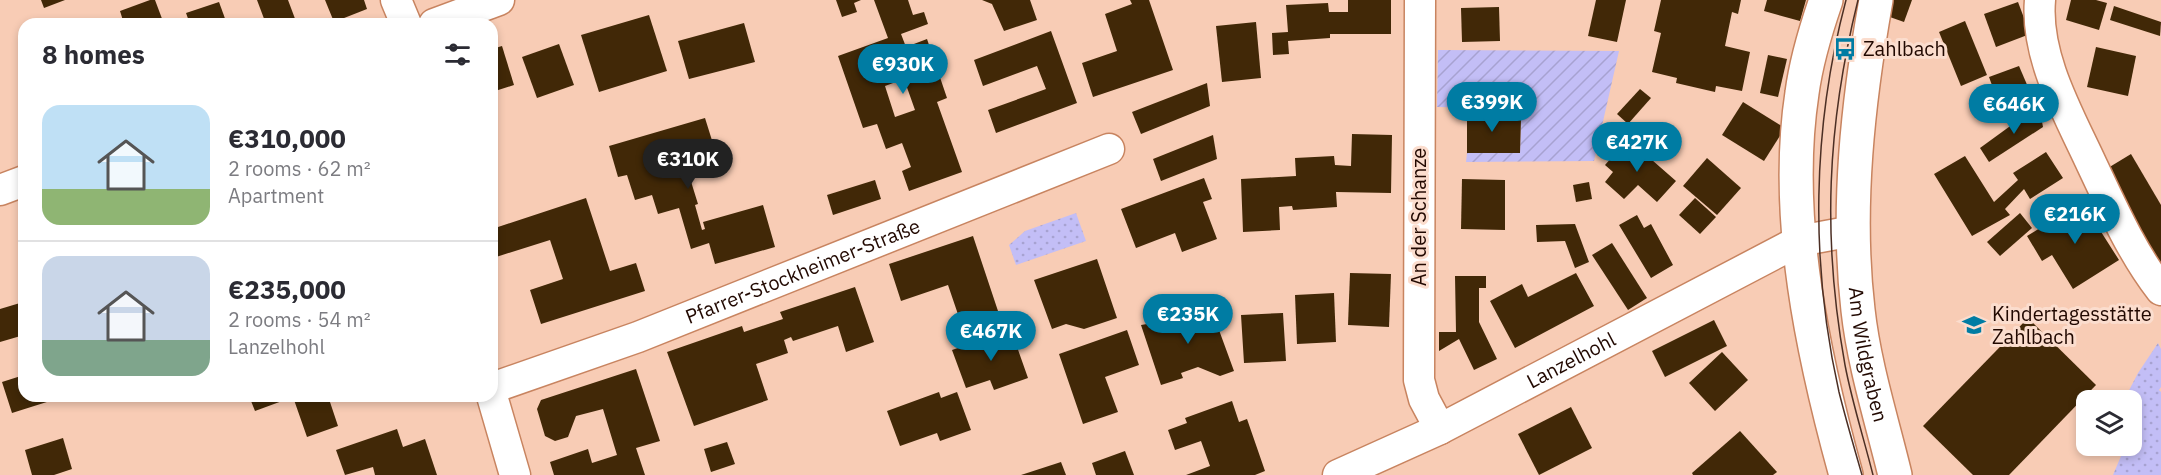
<!DOCTYPE html>
<html lang="en">
<head>
<meta charset="utf-8">
<style>
  :root { --surface:#fff; --page:#f7f7f7; --text:#2b2b33; --muted:#7c7c81; --line:#e1e1e2; --accent:#007ca3 }
  body { margin:0; font-family:"IBM Plex Sans",sans-serif; background:var(--page); color:var(--text); height:100vh; display:flex; flex-direction:column; font-size:22px; white-space:nowrap }
  * { box-sizing:border-box; margin:0 }
  p { font-size:20px; color:var(--muted) }
  .icon { flex:none; width:33px; height:33px; fill:none; stroke:currentColor; stroke-width:2; stroke-linecap:round; stroke-linejoin:round }
  .map { position:relative; flex:1; overflow:hidden }
  .panel { position:absolute; left:18px; top:18px; width:480px; height:384px; display:flex; flex-direction:column; background:var(--surface); border-radius:18px; box-shadow:0 3px 9px #0003 }
  .panel>* { flex:none }
  .buttons { position:absolute; left:2076px; top:390px; display:grid; gap:12px }
  .buttons a { display:grid; place-items:center; width:66px; height:66px; border-radius:12px; background:var(--surface); box-shadow:0 3px 9px #0003; font-size:30px }
  .price { position:absolute; translate:-50% -51px; padding:0 14px; border-radius:21px; background:var(--accent); color:#fff; font-size:20px; line-height:39px; filter:drop-shadow(0 2px 3px #0008) }
  .price::after { content:''; position:absolute; left:50%; top:36px; width:18px; height:14px; margin-left:-9px; background:inherit; clip-path:polygon(0 0,100% 0,50% 100%) }
  .price.current { background:#222; color:#fff }
  ul { padding:0; list-style:none }
  li { display:flex; align-items:center; gap:18px; height:150px; padding:0 24px }
  li+li { border-top:2px solid var(--line) }
  li span { display:grid; place-items:center; flex:none; width:168px; height:120px; border-radius:18px; color:#555 }
  li>.icon { margin-inline-start:auto }
  span .icon { width:72px; height:72px; fill:#fffc; stroke-width:1 }
  li b { font-size:26px }
  h2 { display:flex; justify-content:space-between; align-items:center; height:72px; padding:0 24px; font-size:26px }
  .map>svg:first-child { display:block }
</style>
</head>
<body>
<div class="map">
<svg width="2161" height="475" viewBox="0 0 2161 475">
  <defs>
    <pattern id="park-dots" width="8" height="8" patternUnits="userSpaceOnUse" patternTransform="scale(1.5)"><rect width="8" height="8" fill="#c3bef6"/><path d="M2 2h.1M6 6h.1" fill="none" stroke="#a7a2d1" stroke-width="1.8" stroke-linecap="round"/></pattern>
    <pattern id="garden-furrows" width="10" height="10" patternUnits="userSpaceOnUse" patternTransform="scale(1.5)"><rect width="10" height="10" fill="#c3bef6"/><path d="M-1 1l2-2M0 10L10 0M9 11l2-2" fill="none" stroke="#a7a2d1"/></pattern>
  </defs>
  <rect width="100%" height="100%" fill="#f8ccb5"/>
  <g fill="url(#park-dots)">
    <path d="M 1076,213 L 1086,241 L 1016,265 L 1009,245 L 1025,231 Z"/>
    <path d="M 2158,343 L 2161,349 L 2161,387 L 2159,390 L 2161,392 L 2161,475 L 2113,475 L 2121,456 L 2105,454 L 2108,446 L 2132,446 L 2132,400 L 2124,400 L 2138,373 Z"/>
  </g>
  <path fill="url(#garden-furrows)" d="M 1438,50 L 1619,51 L 1594,161 L 1466,162 L 1467,153 L 1520,153 L 1521,119 L 1493,119 L 1493,108 L 1437,107 Z"/>
  <g fill="#412807" fill-rule="evenodd">
    <path d="M 41,0 L 65,0 L 44,8 Z"/>
    <path d="M 150,0 L 155,0 L 164,24 L 124,24 L 120,11 Z"/>
    <path d="M 257,0 L 288,0 L 297,24 L 266,24 Z"/>
    <path d="M 325,0 L 364,0 L 367,9 L 334,22 Z"/>
    <path d="M 836,0 L 861,0 L 854,3 L 857,12 L 842,17 Z"/>
    <path d="M 874,0 L 908,0 L 913,15 L 924,12 L 928,24 L 901,34 L 906,47 L 927,39 L 947,98 L 937,102 L 962,172 L 909,191 L 902,171 L 911,167 L 902,143 L 886,149 L 877,124 L 863,128 L 838,56 L 888,38 ZM 904,79 L 915,110 L 895,117 L 885,86 Z"/>
    <path d="M 982,0 L 1030,0 L 1037,20 L 1004,31 L 992,4 Z"/>
    <path d="M 1130,0 L 1149,0 L 1173,70 L 1093,97 L 1082,63 L 1117,51 L 1105,14 L 1132,4 Z"/>
    <path d="M 1348,0 L 1391,0 L 1391,34 L 1330,34 L 1330,38 L 1288,41 L 1289,54 L 1273,55 L 1272,33 L 1288,32 L 1286,5 L 1328,3 L 1329,12 L 1348,12 Z"/>
    <path d="M 1596,0 L 1626,0 L 1617,42 L 1588,36 Z"/>
    <path d="M 1661,0 L 1741,0 L 1738,14 L 1732,12 L 1725,46 L 1750,52 L 1742,91 L 1716,86 L 1715,92 L 1676,83 L 1677,78 L 1652,72 L 1661,33 L 1654,31 Z"/>
    <path d="M 1767,0 L 1806,0 L 1800,21 L 1764,11 Z"/>
    <path d="M 1892,0 L 1912,0 L 1904,22 L 1887,16 Z"/>
    <path d="M 2071,0 L 2096,0 L 2107,3 L 2099,30 L 2066,20 Z"/>
    <path d="M 219,2 L 227,24 L 190,24 L 186,13 Z"/>
    <path d="M 2018,2 L 2030,34 L 1996,47 L 1984,14 Z"/>
    <path d="M 2114,6 L 2161,22 L 2160,36 L 2110,20 Z"/>
    <path d="M 1499,7 L 1500,41 L 1462,42 L 1461,8 Z"/>
    <path d="M 649,15 L 667,71 L 599,92 L 581,35 Z"/>
    <path d="M 1965,21 L 1987,75 L 1961,86 L 1939,32 Z"/>
    <path d="M 1256,22 L 1261,78 L 1222,82 L 1216,26 Z"/>
    <path d="M 744,23 L 755,62 L 689,79 L 678,41 Z"/>
    <path d="M 1051,31 L 1077,103 L 996,133 L 988,110 L 1046,89 L 1037,66 L 983,86 L 974,60 Z"/>
    <path d="M 559,44 L 574,85 L 537,98 L 522,57 Z"/>
    <path d="M 502,46 L 514,85 L 492,92 L 492,49 Z"/>
    <path d="M 2096,47 L 2136,56 L 2128,96 L 2087,87 Z"/>
    <path d="M 1768,55 L 1787,59 L 1778,97 L 1760,93 Z"/>
    <path d="M 2019,66 L 2028,87 L 1997,99 L 1989,77 Z"/>
    <path d="M 1207,83 L 1210,106 L 1141,134 L 1132,112 Z"/>
    <path d="M 1640,89 L 1651,98 L 1628,124 L 1617,114 Z"/>
    <path d="M 1743,102 L 1785,128 L 1764,161 L 1722,135 Z"/>
    <path d="M 2039,105 L 2043,127 L 1989,162 L 1980,148 Z"/>
    <path d="M 1467,107 L 1494,108 L 1493,119 L 1521,119 L 1520,153 L 1467,153 Z"/>
    <path d="M 705,118 L 715,150 L 684,159 L 698,204 L 695,205 L 702,230 L 705,229 L 703,222 L 763,205 L 775,247 L 715,264 L 709,243 L 691,249 L 679,208 L 658,214 L 652,195 L 635,200 L 627,175 L 618,177 L 609,146 Z"/>
    <path d="M 1352,134 L 1392,135 L 1391,193 L 1336,192 L 1337,207 L 1293,210 L 1292,206 L 1279,207 L 1280,230 L 1243,232 L 1241,179 L 1296,176 L 1295,158 L 1334,156 L 1335,165 L 1351,166 Z"/>
    <path d="M 1213,135 L 1217,159 L 1161,181 L 1153,159 Z"/>
    <path d="M 1628,139 L 1676,181 L 1657,202 L 1638,185 L 1624,199 L 1605,182 L 1613,172 L 1605,165 Z"/>
    <path d="M 2046,152 L 2063,178 L 2030,199 L 2024,189 L 2005,209 L 2010,215 L 1972,236 L 1934,174 L 1965,156 L 1994,202 L 2018,180 L 2013,173 Z"/>
    <path d="M 2131,154 L 2161,205 L 2161,267 L 2103,171 Z"/>
    <path d="M 1707,158 L 1741,188 L 1717,215 L 1683,186 Z"/>
    <path d="M 1204,178 L 1212,199 L 1203,202 L 1217,239 L 1182,252 L 1175,233 L 1136,248 L 1121,209 Z"/>
    <path d="M 1462,179 L 1505,180 L 1505,230 L 1461,229 Z"/>
    <path d="M 875,180 L 881,199 L 833,215 L 827,195 Z"/>
    <path d="M 1589,182 L 1592,199 L 1576,202 L 1573,185 Z"/>
    <path d="M 586,198 L 610,271 L 636,263 L 645,291 L 541,324 L 530,290 L 563,279 L 550,240 L 496,257 L 492,245 L 492,229 Z"/>
    <path d="M 1695,198 L 1716,217 L 1700,234 L 1679,215 Z"/>
    <path d="M 2082,202 L 2119,260 L 2073,289 L 2052,255 L 2042,261 L 2027,236 Z"/>
    <path d="M 2020,213 L 2032,228 L 2000,256 L 1987,242 Z"/>
    <path d="M 1637,215 L 1644,228 L 1651,224 L 1673,265 L 1651,278 L 1619,225 Z"/>
    <path d="M 1575,224 L 1589,262 L 1575,268 L 1565,241 L 1537,242 L 1536,225 Z"/>
    <path d="M 973,236 L 1000,317 L 963,329 L 948,285 L 901,301 L 889,264 Z"/>
    <path d="M 1612,243 L 1647,298 L 1628,310 L 1592,255 Z"/>
    <path d="M 1097,259 L 1117,318 L 1084,329 L 1066,324 L 1052,329 L 1034,280 Z"/>
    <path d="M 1350,273 L 1391,274 L 1389,327 L 1348,325 Z"/>
    <path d="M 1576,273 L 1594,306 L 1515,348 L 1490,301 L 1522,284 L 1528,297 Z"/>
    <path d="M 1455,276 L 1486,276 L 1486,288 L 1479,288 L 1479,322 L 1497,359 L 1474,370 L 1459,339 L 1439,351 L 1439,332 L 1456,332 Z"/>
    <path d="M 855,287 L 874,342 L 846,352 L 838,326 L 793,341 L 791,337 L 784,340 L 788,353 L 756,364 L 768,400 L 694,426 L 667,352 L 742,326 L 744,332 L 783,319 L 780,312 Z"/>
    <path d="M 1334,293 L 1336,342 L 1297,344 L 1295,295 Z"/>
    <path d="M 1208,300 L 1234,371 L 1220,376 L 1198,367 L 1181,373 L 1183,378 L 1161,385 L 1141,325 L 1159,322 L 1163,330 L 1182,323 L 1176,311 Z"/>
    <path d="M 20,303 L 24,317 L 24,335 L 0,342 L 0,309 Z"/>
    <path d="M 1283,313 L 1286,361 L 1244,363 L 1241,315 Z"/>
    <path d="M 2028,318 L 2096,385 L 2009,475 L 1973,475 L 1923,426 Z"/>
    <path d="M 1714,320 L 1727,346 L 1665,377 L 1652,351 Z"/>
    <path d="M 1011,330 L 1028,378 L 994,390 L 990,380 L 966,388 L 952,350 Z"/>
    <path d="M 1127,330 L 1139,365 L 1105,377 L 1118,412 L 1083,424 L 1059,354 Z"/>
    <path d="M 1722,352 L 1748,380 L 1715,411 L 1689,383 Z"/>
    <path d="M 636,369 L 660,441 L 636,448 L 645,475 L 554,475 L 550,462 L 588,449 L 592,463 L 617,455 L 603,409 L 576,416 L 568,437 L 555,441 L 545,436 L 537,409 L 541,400 Z"/>
    <path d="M 24,375 L 24,396 L 48,396 L 50,401 L 12,413 L 2,382 Z"/>
    <path d="M 939,392 L 941,398 L 957,392 L 971,430 L 940,441 L 937,433 L 900,446 L 887,411 Z"/>
    <path d="M 249,396 L 328,396 L 338,426 L 307,437 L 293,397 L 255,411 Z"/>
    <path d="M 1232,401 L 1239,422 L 1247,419 L 1265,471 L 1255,475 L 1186,475 L 1210,466 L 1201,441 L 1175,450 L 1168,430 L 1187,423 L 1185,418 Z"/>
    <path d="M 1571,407 L 1592,448 L 1539,475 L 1518,434 Z"/>
    <path d="M 397,429 L 403,447 L 425,439 L 437,475 L 375,475 L 373,467 L 345,475 L 336,450 Z"/>
    <path d="M 1740,431 L 1777,472 L 1773,475 L 1693,475 L 1692,473 Z"/>
    <path d="M 63,438 L 72,469 L 54,475 L 32,475 L 25,450 Z"/>
    <path d="M 727,442 L 735,464 L 711,472 L 704,449 Z"/>
    <path d="M 1125,451 L 1134,475 L 1096,475 L 1092,463 Z"/>
    <path d="M 1061,462 L 1066,475 L 1021,475 Z"/>
  </g>
  <g fill="none" stroke-linecap="round" stroke-linejoin="round">
    <g stroke="#c88460" stroke-width="33">
      <g id="street">
        <path d="M 396,0 L 406,24"/>
        <path d="M 1420,0 L 1419,380 L 1424,399 L 1440,429"/>
        <path d="M 2040,0 C 2035,57 2069,115 2092,165 C 2112,207 2132,253 2161,290"/>
        <path d="M 434,24 L 499,0"/>
        <path d="M 0,190 L 24,181"/>
        <path id="s1" d="M 492,388 L 638,337 L 1109,149"/>
        <path d="M 492,396 L 515,475"/>
        <path id="s2" d="M 1338,475 L 1440,429 L 1799,241 L 1853,231"/>
      </g>
    </g>
    <g stroke="#c88460" stroke-width="36">
      <g id="secondary">
        <path d="M 1826,0 C 1816,29 1806,62 1802,93 C 1783,217 1813,356 1846,475"/>
        <path id="s3" d="M 1876,0 C 1858,101 1846,208 1858,310 C 1864,365 1882,421 1895,475"/>
      </g>
    </g>
    <use href="#street" stroke="#fff" stroke-width="30"/>
    <use href="#secondary" stroke="#fff" stroke-width="33"/>
    <g stroke="#4c2f24" stroke-width="1.5">
      <path d="M 1846,0 C 1812,128 1810,263 1839,392 C 1846,420 1854,447 1862,475"/>
      <path d="M 1858,0 C 1827,125 1822,238 1845,365 C 1852,402 1864,439 1873,475"/>
    </g>
  </g>
  <defs>
    <g id="bus-bare" transform="scale(1.8)"><path d="M-5-6H5V4H4V6H2V4H-2V6H-4V4H-5ZM-3.5-4V0h7V-4ZM-3.5 1.2v1.5H-2V1.2ZM2 1.2v1.5H3.5V1.2Z" fill="#007ca3" stroke="#fbddce" stroke-width="2.5" paint-order="stroke"/></g>
    <g id="school-bare" transform="scale(1.8)"><path d="M0-5L7-2L0 1L-7-2ZM-4 1L0 2.5L4 1V4Q0 6-4 4Z" fill="#007ca3" stroke="#fbddce" stroke-width="2.5" paint-order="stroke"/></g>
  </defs>
  <g fill-rule="evenodd">
    <use href="#bus-bare" x="1845" y="49"/>
    <use href="#school-bare" x="1974" y="325"/>
  </g>
  <g text-anchor="middle" stroke-width="6" stroke-linejoin="round" paint-order="stroke">
    <g font-size="20" fill="#210800" stroke="#fbddce" text-anchor="start">
      <text x="1863" y="56">Zahlbach</text>
      <text x="1992" y="321">Kindertagesstätte<tspan x="1992" dy="23">Zahlbach</tspan></text>
    </g>
    <g font-size="20" fill="#210800" stroke="#fbddce">
      <text transform="translate(1419 217) rotate(-90)" y="7">An der Schanze</text>
      <text dy="7" stroke="none"><textPath href="#s1" startOffset="332">Pfarrer-Stockheimer-Straße</textPath></text>
      <text dy="7" stroke="none"><textPath href="#s3" startOffset="357">Am Wildgraben</textPath></text>
      <text dy="7" stroke="none"><textPath href="#s2" startOffset="260">Lanzelhohl</textPath></text>
    </g>
  </g>
</svg>
<div class="buttons">
<a><svg class="icon" aria-label="layers" viewBox="0 0 24 24"><path d="M12 4l9 5-9 5-9-5zM3 14l9 5 9-5"/></svg></a>
</div>
<b class="price" style="left:903px;top:95px">€930K</b>
<b class="price" style="left:1492px;top:133px">€399K</b>
<b class="price" style="left:2014px;top:135px">€646K</b>
<b class="price" style="left:1637px;top:173px">€427K</b>
<b class="price current" style="left:688px;top:190px">€310K</b>
<b class="price" style="left:2075px;top:245px">€216K</b>
<b class="price" style="left:1188px;top:345px">€235K</b>
<b class="price" style="left:991px;top:362px">€467K</b>
<section class="panel">
<h2>8 homes<svg class="icon" aria-label="filters" viewBox="0 0 24 24"><path d="M4 7h16M4 17h16"/><circle cx="9" cy="7" r="2"/><circle cx="15" cy="17" r="2"/></svg></h2>
<ul>
<li><span style="background:linear-gradient(#bfe0f5 70%,#8fb573 0)"><svg class="icon" aria-label="home" viewBox="0 0 24 24"><path d="M3 11l9-7 9 7M6 9v11h12V9"/></svg></span><div><b>€310,000</b><p>2 rooms · 62 m²</p><p>Apartment</p></div></li>
<li><span style="background:linear-gradient(#c9d6e8 70%,#7fa58c 0)"><svg class="icon" aria-label="home" viewBox="0 0 24 24"><path d="M3 11l9-7 9 7M6 9v11h12V9"/></svg></span><div><b>€235,000</b><p>2 rooms · 54 m²</p><p>Lanzelhohl</p></div></li>
</ul>
</section>
</div>
</body>
</html>
